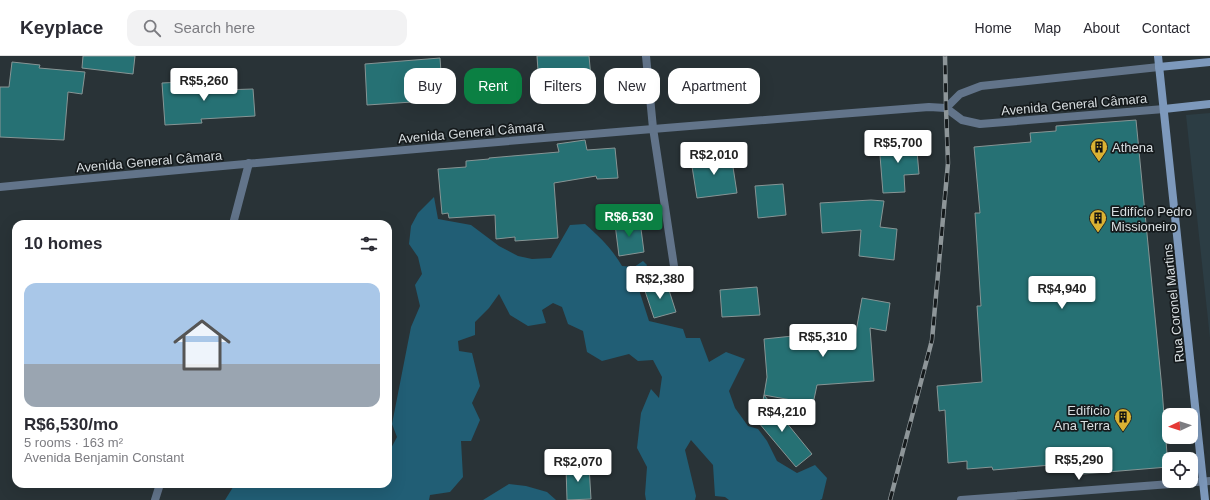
<!DOCTYPE html>
<html lang="en">
<head>
<meta charset="utf-8">
<style>
  :root { --surface:#fff; --page:#f2f2f3; --text:#2b2b33; --muted:#7c7c81; --line:#e1e1e2; --accent:#0b8043 }
  body { margin:0; font-family:Arial,sans-serif; background:var(--page); color:var(--text); height:100vh; display:flex; flex-direction:column; font-size:15px; white-space:nowrap }
  * { box-sizing:border-box; margin:0 }
  p { font-size:13px; color:var(--muted) }
  .icon { flex:none; width:22px; height:22px; fill:none; stroke:currentColor; stroke-width:2; stroke-linecap:round; stroke-linejoin:round }
  .map { position:relative; flex:1; overflow:hidden }
  .sheet { position:absolute; left:12px; top:164px; width:380px; height:268px; display:flex; flex-direction:column; background:var(--surface); border-radius:12px; box-shadow:0 4px 16px #0002 }
  .sheet>* { flex:none }
  .banner { position:absolute; left:404px; top:12px; width:380px; height:36px; display:flex; gap:8px }
  .needle { width:26px; rotate:266deg }
  .fabs { position:absolute; left:1162px; top:352px; display:grid; gap:8px }
  .fabs a { display:grid; place-items:center; width:36px; height:36px; border-radius:8px; background:var(--surface); box-shadow:0 4px 16px #0002; font-size:20px }
  .price { position:absolute; translate:-50% -34px; padding:0 9px; border-radius:4px; background:#fff; color:#222; font-size:13px; line-height:26px; filter:drop-shadow(0 1px 2px #0008) }
  .price::after { content:''; position:absolute; left:50%; top:24px; width:12px; height:9px; margin-left:-6px; background:inherit; clip-path:polygon(0 0,100% 0,50% 100%) }
  .price.on { background:var(--accent); color:#fff }
  ul { padding:0; list-style:none }
  li { display:grid; align-content:center; gap:8px; height:212px; padding:0 12px }
  li+li { border-top:1px solid var(--line) }
  li span { display:grid; place-items:center; height:124px; border-radius:12px; color:#555 }
  li>.icon { margin-inline-start:auto }
  span .icon { width:72px; height:72px; fill:#fffc; stroke-width:1 }
  li b { font-size:17px }
  h2 { display:flex; justify-content:space-between; align-items:center; height:48px; padding:0 12px; font-size:17px }
  .pill { padding:0 14px; border-radius:12px; background:var(--surface); box-shadow:0 4px 16px #0002; font-size:14px; line-height:36px }
  .pill.on { background:var(--accent); color:#fff }
  header { display:flex; align-items:center; gap:24px; box-sizing:border-box; height:56px; padding:0 20px; background:var(--surface); border-bottom:1px solid var(--line) }
  header strong { font-size:19px }
  nav { display:flex; gap:22px; margin-inline-start:auto; font-size:14px }
  .search { width:280px; height:36px; background:var(--page); display:flex; align-items:center; gap:10px; box-sizing:border-box; padding:0 14px; border-radius:12px; color:var(--muted); font-size:15px }
  .map>svg:first-child { display:block }
</style>
</head>
<body>
<header>
<strong>Keyplace</strong>
<div class="search"><svg class="icon" aria-label="search" viewBox="0 0 24 24"><circle cx="10" cy="10" r="6"/><path d="M15 15l6 6"/></svg>Search here</div>
<nav><a>Home</a><a>Map</a><a>About</a><a>Contact</a></nav>
</header>
<div class="map">
<svg width="1210" height="444" viewBox="0 0 1210 444">
  <rect width="100%" height="100%" fill="#293337"/>
  <path fill="#2c3d44" d="M 1210,57 L 1210,282 L 1186,59 Z"/>
  <g fill="#215e75">
    <path d="M 434,141 L 438,163 L 471,169 L 499,190 L 518,200 L 532,203 L 551,202 L 570,169 L 585,168 C 600,181 612,193 622,210 L 634,211 L 643,205 L 647,209 L 639,226 L 640,237 L 649,265 L 683,273 L 686,282 L 700,282 L 709,306 L 726,296 L 745,303 L 729,335 L 735,352 L 748,370 L 758,373 L 767,385 L 777,405 L 797,417 L 815,409 L 827,422 L 822,443 L 820,444 L 729,444 L 725,441 L 715,440 L 713,409 L 691,384 L 685,394 L 696,440 L 695,444 L 646,444 L 645,438 L 647,411 L 637,392 L 641,357 L 651,333 L 659,342 L 662,321 L 653,304 L 638,305 L 629,298 L 602,305 L 587,296 L 583,275 L 568,268 L 562,251 L 553,247 L 542,254 L 546,267 L 528,270 L 510,259 L 499,238 L 489,252 L 475,266 L 475,279 L 458,285 L 459,295 L 472,297 L 480,330 L 472,347 L 480,364 L 471,385 L 461,385 L 463,421 L 450,436 L 430,439 L 429,444 L 225,444 L 235,428 L 388,428 L 388,398 L 397,381 L 392,368 L 411,271 L 420,250 L 415,229 L 422,218 L 418,201 L 409,188 L 411,170 L 418,157 Z"/>
    <path d="M 509,428 L 526,430 L 547,436 L 556,444 L 483,444 Z"/>
  </g>
  <g fill="#267174" stroke="#879595">
    <path d="M 83,0 L 135,0 L 133,18 L 82,12 Z"/>
    <path d="M 537,0 L 589,0 L 592,32 L 568,34 L 567,28 L 539,29 Z"/>
    <path d="M 440,2 L 443,44 L 367,49 L 365,8 Z"/>
    <path d="M 12,6 L 40,9 L 39,12 L 85,16 L 82,38 L 68,36 L 64,84 L 0,81 L 0,31 L 9,31 Z"/>
    <path d="M 221,22 L 221,34 L 253,33 L 255,60 L 201,63 L 202,67 L 165,69 L 162,27 L 202,25 L 202,23 Z"/>
    <path d="M 1136,64 L 1162,333 L 1168,411 L 1083,418 L 1083,410 L 1051,412 L 1051,409 L 993,414 L 992,411 L 967,413 L 967,405 L 948,407 L 945,354 L 939,355 L 937,330 L 982,326 L 977,250 L 981,250 L 975,157 L 980,157 L 974,91 L 1031,86 L 1030,77 L 1056,75 L 1056,70 Z"/>
    <path d="M 585,84 L 587,94 L 615,92 L 618,122 L 597,123 L 596,120 L 554,127 L 558,182 L 515,185 L 515,181 L 496,183 L 495,159 L 449,162 L 448,157 L 442,158 L 438,113 L 466,111 L 466,105 L 489,103 L 489,102 L 559,96 L 557,88 Z"/>
    <path d="M 916,84 L 919,118 L 904,119 L 905,136 L 883,137 L 879,87 Z"/>
    <path d="M 731,98 L 737,137 L 697,142 L 691,104 Z"/>
    <path d="M 783,128 L 786,159 L 758,162 L 755,130 Z"/>
    <path d="M 871,144 L 884,145 L 880,171 L 897,173 L 894,204 L 859,200 L 861,174 L 822,177 L 820,147 Z"/>
    <path d="M 640,165 L 644,196 L 619,200 L 615,168 Z"/>
    <path d="M 666,225 L 676,256 L 654,262 L 644,232 Z"/>
    <path d="M 757,231 L 760,259 L 722,261 L 720,234 Z"/>
    <path d="M 862,242 L 890,247 L 886,275 L 870,272 L 874,325 L 817,329 L 813,348 L 764,339 L 767,321 L 764,283 L 822,277 L 822,283 L 855,281 Z"/>
    <path d="M 764,339 L 812,398 L 796,411 L 753,360 L 761,354 Z"/>
    <path d="M 589,410 L 591,443 L 567,444 L 566,411 Z"/>
  </g>
  <g fill="none" stroke-linecap="round" stroke-linejoin="round">
    <g stroke="#62748a" stroke-width="8">
      <path d="M 646,0 L 653,72 L 677,230"/>
      <path d="M 946,52 L 960,38 L 981,30 L 1159,11"/>
      <path d="M 0,131 C 310,101 619,75 929,51 L 946,52 L 962,64 L 980,68 L 1164,53"/>
      <path d="M 233,168 L 249,107"/>
      <path d="M 155,444 L 160,428"/>
      <path d="M 961,444 L 1210,425"/>
    </g>
    <g stroke="#7d99bc" stroke-width="8">
      <path d="M 1158,0 L 1205,444"/>
      <path d="M 1159,11 L 1210,6"/>
      <path d="M 1164,53 L 1210,48"/>
    </g>
    <g stroke="#8e9699" stroke-width="4.5">
      <path id="rail" d="M 890,444 L 932,284 L 948,107 L 946,52 L 945,0"/>
    </g>
    <use href="#rail" stroke="#151a1c" stroke-width="3" stroke-dasharray="9" stroke-linecap="butt"/>
  </g>
  <defs>
    <g id="building-pin" transform="scale(0.9)"><path d="M0 17L-7.5 6A9.5 9.5 0 1 1 7.5 6Z" fill="#dbb233" stroke="#151a1c"/><path d="M-4-6H4V6H1V3H-1V6H-4ZM-2.5-4.3h1.7v1.8h-1.7ZM.8-4.3h1.7v1.8H.8ZM-2.5-1h1.7V.8h-1.7ZM.8-1h1.7V.8H.8Z" fill="#111"/></g>
  </defs>
  <g fill-rule="evenodd">
    <use href="#building-pin" x="1099" y="91"/>
    <use href="#building-pin" x="1098" y="162"/>
    <use href="#building-pin" x="1123" y="361"/>
  </g>
  <g text-anchor="middle" stroke-width="3.5" stroke-linejoin="round" paint-order="stroke">
    <g font-size="13" fill="#d8dee1" stroke="#151a1c">
      <text transform="translate(1074 48) rotate(-5)" y="5">Avenida General Câmara</text>
      <text transform="translate(471 76) rotate(-5)" y="5">Avenida General Câmara</text>
      <text transform="translate(149 105) rotate(-5)" y="5">Avenida General Câmara</text>
      <text transform="translate(1173 247) rotate(-96)" y="5">Rua Coronel Martins</text>
    </g>
    <g font-size="13" fill="#d8dee1" stroke="#151a1c" text-anchor="start">
      <text x="1112" y="96">Athena</text>
      <text x="1111" y="160">Edifício Pedro<tspan x="1111" dy="15">Missioneiro</tspan></text>
      <text x="1110" y="359" text-anchor="end">Edifício<tspan x="1110" dy="15">Ana Terra</tspan></text>
    </g>
  </g>
</svg>
<div class="fabs">
<a><svg class="needle" viewBox="-14 -14 28 28"><path d="M0-13l5 13h-10z" fill="#e53935"/><path d="M0 13l5-13h-10z" fill="#7c7c81"/></svg></a>
<a><svg class="icon" aria-label="locate" viewBox="0 0 24 24"><circle cx="12" cy="12" r="6"/><path d="M12 2v4M12 18v4M2 12h4M18 12h4"/></svg></a>
</div>
<b class="price" style="left:204px;top:46px">R$5,260</b>
<b class="price" style="left:898px;top:108px">R$5,700</b>
<b class="price" style="left:714px;top:120px">R$2,010</b>
<b class="price on" style="left:629px;top:182px">R$6,530</b>
<b class="price" style="left:660px;top:244px">R$2,380</b>
<b class="price" style="left:1062px;top:254px">R$4,940</b>
<b class="price" style="left:823px;top:302px">R$5,310</b>
<b class="price" style="left:782px;top:377px">R$4,210</b>
<b class="price" style="left:1079px;top:425px">R$5,290</b>
<b class="price" style="left:578px;top:427px">R$2,070</b>
<div class="banner">
<a class="pill">Buy</a>
<a class="pill on">Rent</a>
<a class="pill">Filters</a>
<a class="pill">New</a>
<a class="pill">Apartment</a>
</div>
<section class="sheet">
<h2>10 homes<svg class="icon" aria-label="filters" viewBox="0 0 24 24"><path d="M4 7h16M4 17h16"/><circle cx="9" cy="7" r="2"/><circle cx="15" cy="17" r="2"/></svg></h2>
<ul>
<li><span style="background:linear-gradient(#a9c7e8 65%,#9aa5b1 0)"><svg class="icon" aria-label="home" viewBox="0 0 24 24"><path d="M3 11l9-7 9 7M6 9v11h12V9"/></svg></span><div><b>R$6,530/mo</b><p>5 rooms · 163 m²</p><p>Avenida Benjamin Constant</p></div></li>
</ul>
</section>
</div>
</body>
</html>
